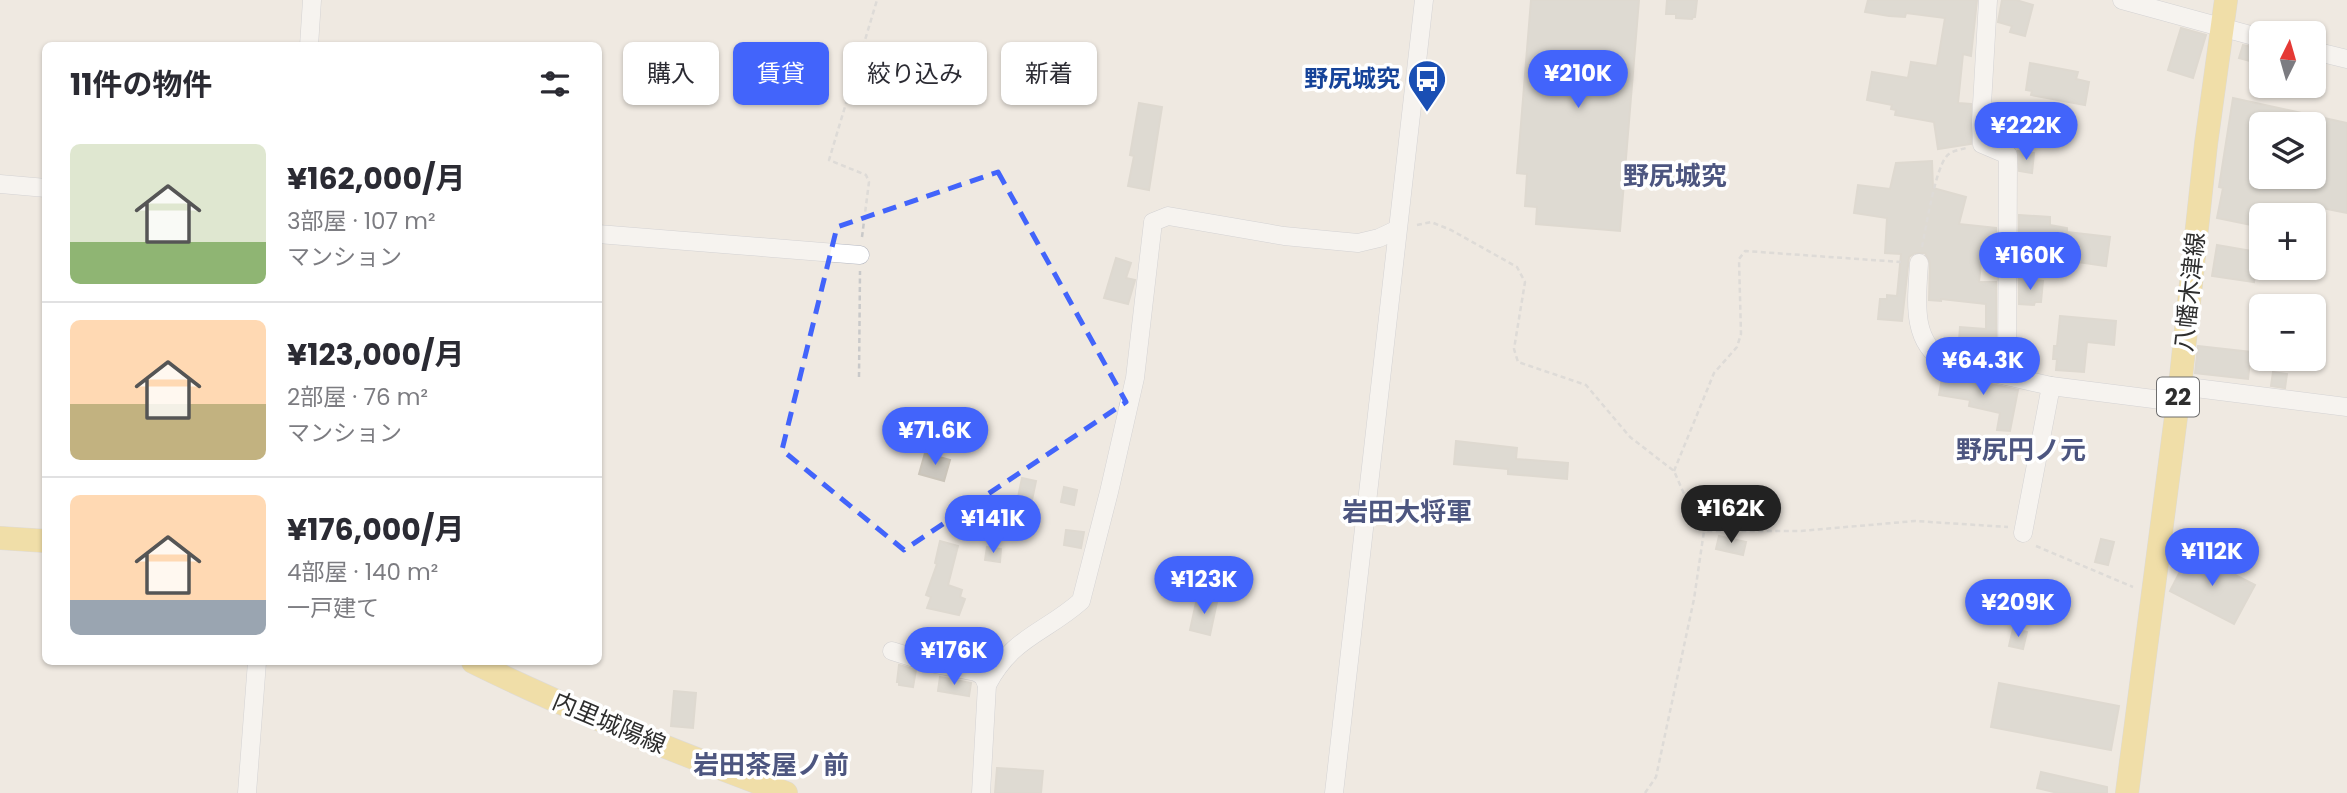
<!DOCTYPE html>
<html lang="ja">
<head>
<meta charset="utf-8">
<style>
  :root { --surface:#fff; --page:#f7f7f7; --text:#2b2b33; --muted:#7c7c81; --line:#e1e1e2; --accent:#4264fb }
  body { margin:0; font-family:Poppins,"Noto Sans JP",sans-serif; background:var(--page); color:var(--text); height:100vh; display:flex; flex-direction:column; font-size:26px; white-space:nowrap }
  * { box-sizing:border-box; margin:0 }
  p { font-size:23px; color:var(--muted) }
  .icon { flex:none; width:38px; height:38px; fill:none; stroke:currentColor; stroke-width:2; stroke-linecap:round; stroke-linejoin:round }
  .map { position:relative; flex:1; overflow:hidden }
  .side { position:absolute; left:42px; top:42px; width:560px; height:623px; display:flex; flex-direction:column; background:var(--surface); border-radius:10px; box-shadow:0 2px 5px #0004 }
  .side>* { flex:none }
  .hud { position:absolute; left:623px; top:42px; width:665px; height:63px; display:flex; gap:14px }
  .needle { width:46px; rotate:5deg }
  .controls { position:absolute; left:2249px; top:21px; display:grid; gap:14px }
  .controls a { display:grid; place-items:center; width:77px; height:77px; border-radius:10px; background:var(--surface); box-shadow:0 2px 5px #0004; font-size:35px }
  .price { position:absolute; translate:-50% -60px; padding:0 16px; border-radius:24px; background:var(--accent); color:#fff; font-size:23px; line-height:46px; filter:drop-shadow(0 2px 4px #0008) }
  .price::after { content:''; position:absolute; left:50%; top:42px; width:21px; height:16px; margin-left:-10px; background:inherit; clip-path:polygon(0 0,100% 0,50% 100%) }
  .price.on { background:#222; color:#fff }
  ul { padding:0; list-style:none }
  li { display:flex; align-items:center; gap:21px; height:175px; padding:0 28px }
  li+li { border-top:2px solid var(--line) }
  li span { display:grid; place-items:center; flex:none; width:196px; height:140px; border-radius:10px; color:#555 }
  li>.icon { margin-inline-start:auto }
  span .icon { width:84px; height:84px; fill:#fffc; stroke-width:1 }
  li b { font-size:30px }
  h2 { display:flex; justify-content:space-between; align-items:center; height:84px; padding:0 28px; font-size:30px }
  .chip { padding:0 24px; border-radius:10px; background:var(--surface); box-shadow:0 2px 5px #0004; font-size:24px; line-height:63px }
  .chip.on { background:var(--accent); color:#fff }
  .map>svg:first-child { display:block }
</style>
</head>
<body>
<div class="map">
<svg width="2347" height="793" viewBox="0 0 2347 793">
  <rect width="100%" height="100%" fill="#efe9e1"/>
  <g fill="#cbc7bf" stroke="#cbc5ba" stroke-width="2" fill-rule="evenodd">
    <path d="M 1531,0 L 1639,0 L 1620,231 L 1536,224 L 1537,207 L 1525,206 L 1527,174 L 1517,173 Z"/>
    <path d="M 1667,0 L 1697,0 L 1695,17 L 1693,17 L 1692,19 L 1676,18 L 1676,14 L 1666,14 Z"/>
    <path d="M 1868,0 L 1977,0 L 1971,56 L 1963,54 L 1958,103 L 1971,104 L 1971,144 L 1938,149 L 1934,122 L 1895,115 L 1896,110 L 1891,109 L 1892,105 L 1867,100 L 1872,72 L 1908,78 L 1911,62 L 1937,66 L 1945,18 L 1906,13 L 1905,17 L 1889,16 L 1865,12 Z"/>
    <path d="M 2002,0 L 2016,0 L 2033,5 L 2025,36 L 2010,32 L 2012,26 L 1998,22 Z"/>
    <path d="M 2181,28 L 2206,35 L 2193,78 L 2168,70 Z"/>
    <path d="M 2243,45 L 2261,49 L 2261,64 L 2239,58 Z"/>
    <path d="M 2030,63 L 2078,72 L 2076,79 L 2089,82 L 2085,105 L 2031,95 L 2032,91 L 2026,90 Z"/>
    <path d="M 2233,98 L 2347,123 L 2347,213 L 2317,207 L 2316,215 L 2261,215 L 2261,227 L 2217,218 L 2223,188 L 2219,187 ZM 2261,124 L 2314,124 L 2314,177 L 2261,177 Z"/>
    <path d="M 1139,103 L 1162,107 L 1149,190 L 1128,186 L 1134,156 L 1130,155 Z"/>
    <path d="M 2018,151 L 2034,153 L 2032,173 L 2019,171 Z"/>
    <path d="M 1932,161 L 1933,188 L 1966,197 L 1959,224 L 1996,228 L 1996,248 L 1994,248 L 1994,255 L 1982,254 L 1979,282 L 1996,282 L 1996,362 L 1958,353 L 1960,327 L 1986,329 L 1986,304 L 1941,299 L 1941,301 L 1929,300 L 1930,263 L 1925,253 L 1915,253 L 1909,257 L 1902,321 L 1878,319 L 1880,299 L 1887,299 L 1887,295 L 1897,296 L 1901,254 L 1885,253 L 1887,218 L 1854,213 L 1858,185 L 1890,189 L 1896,163 Z"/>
    <path d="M 2019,215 L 2050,217 L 2050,225 L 2067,228 L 2067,232 L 2110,237 L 2106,266 L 2070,261 L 2071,253 L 2028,247 L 2029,242 L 2019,241 Z"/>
    <path d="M 2217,245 L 2258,252 L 2254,282 L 2212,276 Z"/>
    <path d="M 1116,258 L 1131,263 L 1126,278 L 1135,280 L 1128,304 L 1104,298 Z"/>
    <path d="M 2019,279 L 2043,281 L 2041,302 L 2035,302 L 2034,305 L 2019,304 Z"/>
    <path d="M 2060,316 L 2116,321 L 2114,345 L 2087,342 L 2084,372 L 2056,370 L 2057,359 L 2053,359 L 2054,346 L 2057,346 Z"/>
    <path d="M 2198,346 L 2251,352 L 2248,379 L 2195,373 Z"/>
    <path d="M 2273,372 L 2287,374 L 2285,388 L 2271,386 Z"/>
    <path d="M 1943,373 L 2018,390 L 2010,431 L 1997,430 L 2000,413 L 1969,406 L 1970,400 L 1939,395 Z"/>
    <path d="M 1456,441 L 1517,448 L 1516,459 L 1568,463 L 1567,479 L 1508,474 L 1508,469 L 1454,464 Z"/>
    <path d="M 925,453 L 950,460 L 944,481 L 919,474 Z"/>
    <path d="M 1022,478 L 1036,481 L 1031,505 L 1017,502 Z"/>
    <path d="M 1064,487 L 1077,490 L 1074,505 L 1061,502 Z"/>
    <path d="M 1066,530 L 1084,532 L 1081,548 L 1064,545 Z"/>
    <path d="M 1719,536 L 1746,542 L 1743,555 L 1716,549 Z"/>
    <path d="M 2101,539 L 2114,542 L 2108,565 L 2095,562 Z"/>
    <path d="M 940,541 L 958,546 L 948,585 L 962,590 L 960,597 L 965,599 L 959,615 L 927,608 L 931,597 L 926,595 L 937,564 L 935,563 Z"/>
    <path d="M 987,547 L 1001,549 L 1000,562 L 985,560 Z"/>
    <path d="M 2190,552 L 2255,585 L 2234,624 L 2170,591 Z"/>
    <path d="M 1197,598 L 1217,602 L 1210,635 L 1190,630 Z"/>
    <path d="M 2013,629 L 2027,632 L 2023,649 L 2009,646 Z"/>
    <path d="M 899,665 L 916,670 L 913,687 L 899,685 L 899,682 L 897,682 Z"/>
    <path d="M 940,677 L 971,683 L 969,696 L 938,691 Z"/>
    <path d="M 1999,683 L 2119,706 L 2111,750 L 1991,727 Z"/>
    <path d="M 674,691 L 696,693 L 693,728 L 671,726 Z"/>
    <path d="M 997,768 L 1043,771 L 1041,793 L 995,793 Z"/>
    <path d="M 2041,772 L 2107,787 L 2107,793 L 2058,793 L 2037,788 Z"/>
  </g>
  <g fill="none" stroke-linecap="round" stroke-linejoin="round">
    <g stroke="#b4b7c1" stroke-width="19">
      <g id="minor">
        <path d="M 1988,0 L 1981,122 L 1982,144 L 2008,155 L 2007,376"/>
        <path d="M 2122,0 L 2261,38"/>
        <path d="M 309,46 L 312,0"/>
        <path d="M 2314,51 L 2347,59"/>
        <path d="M 0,184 L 46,188"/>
        <path d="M 598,234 L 860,255"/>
        <path d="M 1919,263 C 1917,299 1910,340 1945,362 L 2051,386"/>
        <path d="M 2180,386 L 2347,407"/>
        <path d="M 2023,533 L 2051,386 L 2177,402"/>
        <path d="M 892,651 L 930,663 L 976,672 L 983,676 L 987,685"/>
        <path d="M 247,793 L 257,662"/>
        <path d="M 981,793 L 987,685 C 1012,637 1045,633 1081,601 L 1109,492 L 1135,378 L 1153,222 L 1168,216 L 1284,236 L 1358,243 L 1379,238 L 1396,230"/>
        <path d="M 1334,793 L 1424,0"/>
      </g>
    </g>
    <g stroke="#c9c9c9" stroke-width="24">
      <g id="major">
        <path d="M 0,538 L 46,541"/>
        <path d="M 473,662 C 574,712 680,754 786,793"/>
        <path d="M 2127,793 L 2180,386 L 2206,144 L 2226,0"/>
      </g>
    </g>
    <g stroke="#c9c9c9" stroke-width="2.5" stroke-dasharray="5 3.5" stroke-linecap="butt">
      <path d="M 1417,225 L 1431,222 L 1451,230 L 1517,267 L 1525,282 L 1514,349 L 1518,362 L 1586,385 L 1630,437 L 1674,471 L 1688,503 L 1704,531 L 1801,531 L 1915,521 L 2008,527"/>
      <path d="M 862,237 L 869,182 L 866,175 L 829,160 L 877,0"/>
      <path d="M 1922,247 C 1926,227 1935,171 1946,157 C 1950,151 1959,150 1966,148"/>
      <path d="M 859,377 L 860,271"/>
      <path d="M 1674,471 L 1714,373 L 1737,347 L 1741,334 L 1739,259 L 1745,251 L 1901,262"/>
      <path d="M 2036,546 L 2133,587"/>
      <path d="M 1645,793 L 1656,777 L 1694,599 L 1704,531"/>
    </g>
    <use href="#minor" stroke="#fff" stroke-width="18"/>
    <use href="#major" stroke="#f2d163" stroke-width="23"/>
  </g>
  <path d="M0 0H2347V793H0ZM 998,172 L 1126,402 L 904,550 L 782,450 L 837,227 Z" fill="#efe9e1" fill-opacity=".55" fill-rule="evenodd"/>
  <path fill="none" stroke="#4264fb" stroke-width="5" stroke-dasharray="14 9" stroke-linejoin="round" d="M 998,172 L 1126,402 L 904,550 L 782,450 L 837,227 Z"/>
  <defs>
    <g id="bus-pin" transform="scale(2.0125)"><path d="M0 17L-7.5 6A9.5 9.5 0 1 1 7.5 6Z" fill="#1a4fb4" stroke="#fff"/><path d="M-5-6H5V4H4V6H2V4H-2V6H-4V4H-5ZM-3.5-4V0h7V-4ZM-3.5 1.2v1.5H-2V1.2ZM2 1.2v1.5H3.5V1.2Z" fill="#fff"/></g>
  </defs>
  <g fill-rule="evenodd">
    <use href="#bus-pin" x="1427" y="79"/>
  </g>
  <g text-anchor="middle" stroke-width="7" stroke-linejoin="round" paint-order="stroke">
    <rect fill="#fff" stroke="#6d6d6d" stroke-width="2" x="2157" y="377.5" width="42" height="39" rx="5"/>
    <g font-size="23" font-weight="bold" fill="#2e2e2e">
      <text x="2178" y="405">22</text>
    </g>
    <g font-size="24" font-weight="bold" fill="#164399" stroke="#fff" text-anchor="end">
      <text x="1400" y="87">野尻城究</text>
    </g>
    <g font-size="24" fill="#2e2e2e" stroke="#fff">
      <text transform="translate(2190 292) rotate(-84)" y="8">八幡木津線</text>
      <text transform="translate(609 723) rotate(23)" y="8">内里城陽線</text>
    </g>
    <g font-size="26" font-weight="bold" fill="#4d5680" stroke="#fff">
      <text x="1675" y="185">野尻城究</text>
      <text x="2021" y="459">野尻円ノ元</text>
      <text x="1407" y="521">岩田大将軍</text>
      <text x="771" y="774">岩田茶屋ノ前</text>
    </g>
  </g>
</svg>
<div class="controls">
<a><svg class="needle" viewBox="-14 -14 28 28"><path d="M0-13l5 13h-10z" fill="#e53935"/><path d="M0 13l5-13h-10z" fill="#7c7c81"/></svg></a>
<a><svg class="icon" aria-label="layers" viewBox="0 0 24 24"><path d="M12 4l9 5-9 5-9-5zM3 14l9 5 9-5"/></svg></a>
<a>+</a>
<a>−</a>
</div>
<b class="price" style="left:1578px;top:110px">¥210K</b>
<b class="price" style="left:2026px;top:162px">¥222K</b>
<b class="price" style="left:2030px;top:292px">¥160K</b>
<b class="price" style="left:1983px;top:397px">¥64.3K</b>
<b class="price" style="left:935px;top:467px">¥71.6K</b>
<b class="price on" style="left:1731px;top:545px">¥162K</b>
<b class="price" style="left:993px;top:555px">¥141K</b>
<b class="price" style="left:2212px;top:588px">¥112K</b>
<b class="price" style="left:1204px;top:616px">¥123K</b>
<b class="price" style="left:2018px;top:639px">¥209K</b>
<b class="price" style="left:954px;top:687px">¥176K</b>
<div class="hud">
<a class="chip">購入</a>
<a class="chip on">賃貸</a>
<a class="chip">絞り込み</a>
<a class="chip">新着</a>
</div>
<section class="side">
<h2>11件の物件<svg class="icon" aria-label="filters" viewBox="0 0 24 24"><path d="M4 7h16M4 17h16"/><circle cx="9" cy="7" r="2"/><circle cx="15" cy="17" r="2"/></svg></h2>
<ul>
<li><span style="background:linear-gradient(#dfe7d0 70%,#8fb573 0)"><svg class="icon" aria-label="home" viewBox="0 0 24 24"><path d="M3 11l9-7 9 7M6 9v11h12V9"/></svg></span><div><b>¥162,000/月</b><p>3部屋 · 107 m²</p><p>マンション</p></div></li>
<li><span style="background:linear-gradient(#ffd9b3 60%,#c2b280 0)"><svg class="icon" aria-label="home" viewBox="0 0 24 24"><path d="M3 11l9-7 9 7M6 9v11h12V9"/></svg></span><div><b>¥123,000/月</b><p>2部屋 · 76 m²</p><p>マンション</p></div></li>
<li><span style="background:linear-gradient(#ffd9b3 75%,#9aa5b1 0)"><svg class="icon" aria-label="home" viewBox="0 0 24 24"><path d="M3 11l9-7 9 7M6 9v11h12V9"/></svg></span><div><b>¥176,000/月</b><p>4部屋 · 140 m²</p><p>一戸建て</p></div></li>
</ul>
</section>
</div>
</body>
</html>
